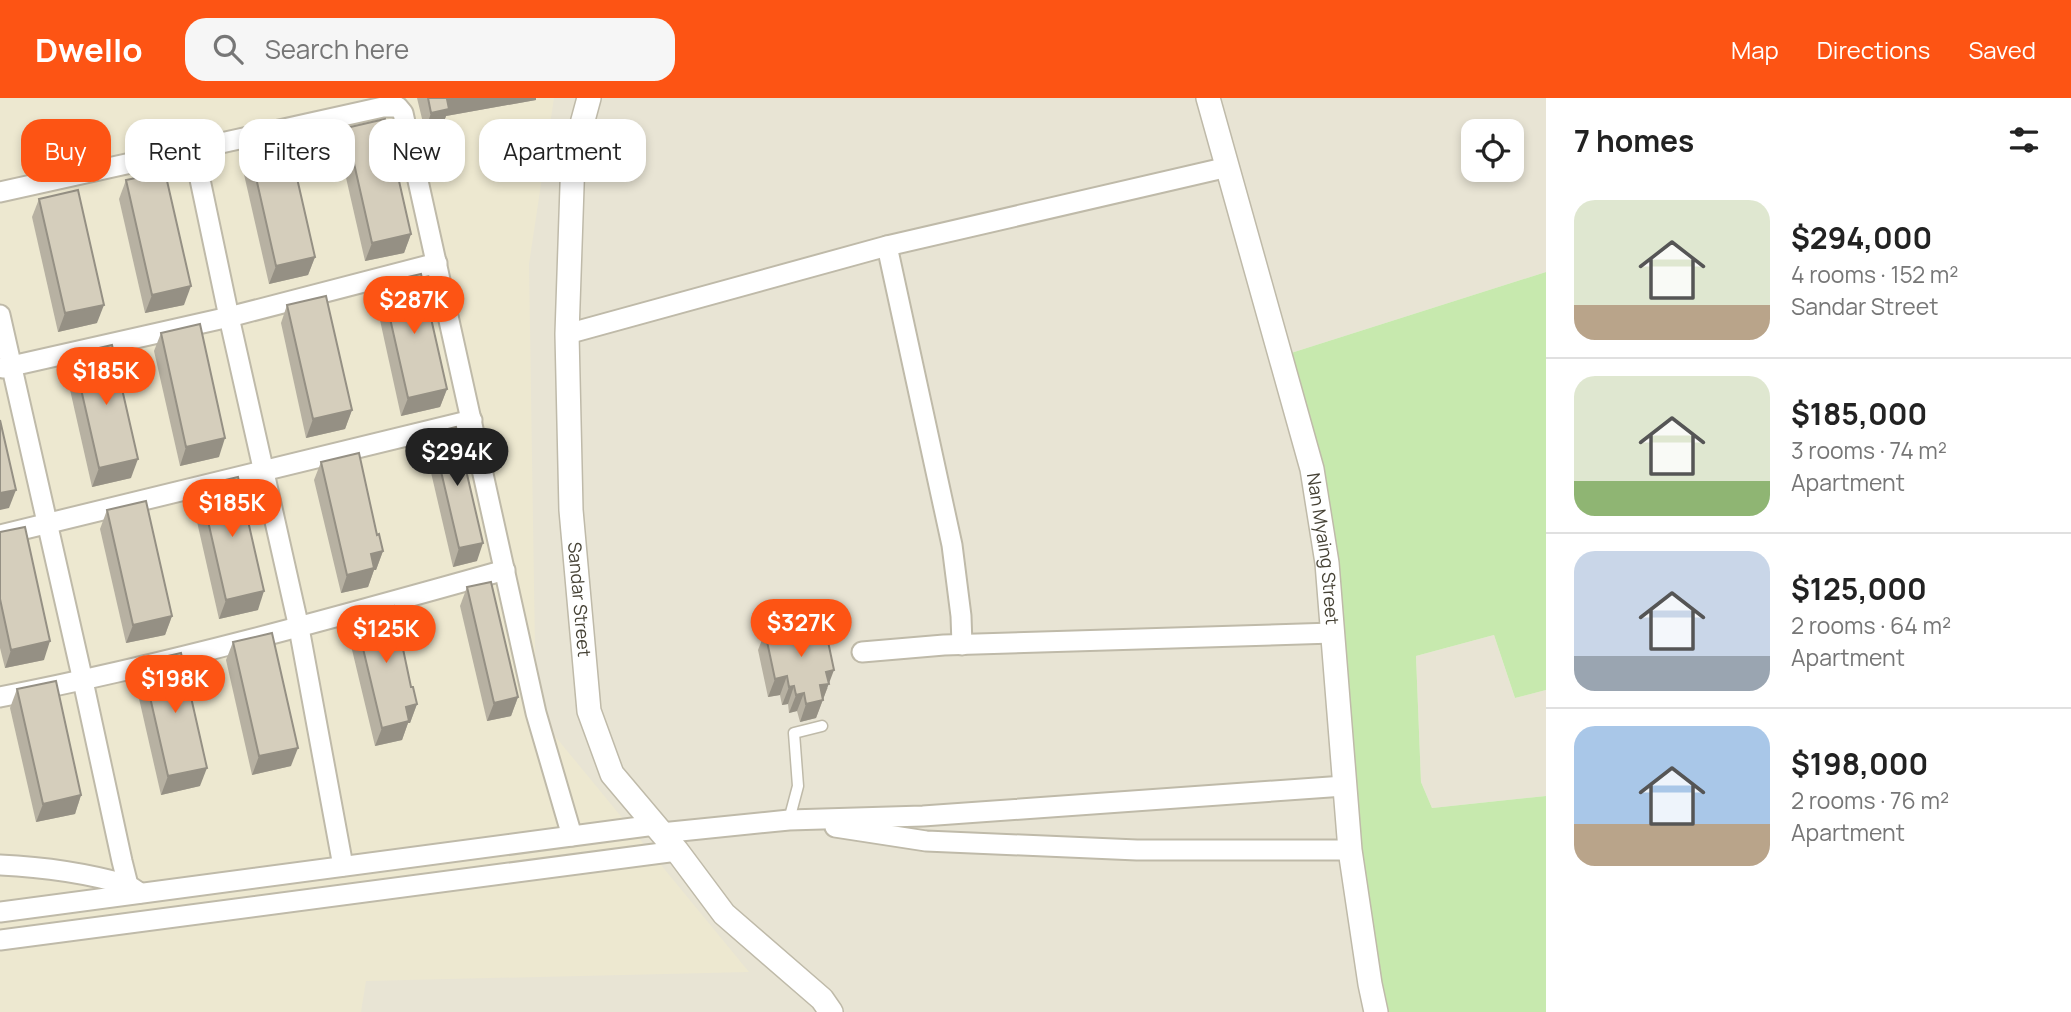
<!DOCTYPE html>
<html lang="en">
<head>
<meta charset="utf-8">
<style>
  :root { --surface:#fff; --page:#f6f6f6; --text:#222; --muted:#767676; --line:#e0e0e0; --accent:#fd5414 }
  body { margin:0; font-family:Manrope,sans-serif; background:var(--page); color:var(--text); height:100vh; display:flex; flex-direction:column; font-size:26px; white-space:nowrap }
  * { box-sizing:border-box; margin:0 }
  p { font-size:23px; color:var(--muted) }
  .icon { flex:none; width:38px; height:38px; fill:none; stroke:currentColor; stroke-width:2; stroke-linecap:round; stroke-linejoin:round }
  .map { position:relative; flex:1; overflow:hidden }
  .drawer { display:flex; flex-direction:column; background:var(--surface); width:525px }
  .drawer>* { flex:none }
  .guide { position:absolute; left:21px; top:21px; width:665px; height:63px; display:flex; gap:14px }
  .controls { position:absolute; left:1461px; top:21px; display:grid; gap:14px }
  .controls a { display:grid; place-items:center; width:63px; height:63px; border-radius:14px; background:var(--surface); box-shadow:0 4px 10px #0003; font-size:35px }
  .price { position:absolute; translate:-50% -60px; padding:0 16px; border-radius:24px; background:var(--accent); color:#fff; font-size:23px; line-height:46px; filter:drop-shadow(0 2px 4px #0008) }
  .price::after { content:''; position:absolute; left:50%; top:42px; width:21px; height:16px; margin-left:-10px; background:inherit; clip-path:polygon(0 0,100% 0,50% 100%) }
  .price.on { background:#222; color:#fff }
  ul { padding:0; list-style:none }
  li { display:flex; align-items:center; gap:21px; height:175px; padding:0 28px }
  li+li { border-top:2px solid var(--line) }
  li span { display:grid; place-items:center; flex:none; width:196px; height:140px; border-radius:21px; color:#555 }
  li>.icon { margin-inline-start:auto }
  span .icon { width:84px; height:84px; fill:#fffc; stroke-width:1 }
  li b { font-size:30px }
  h2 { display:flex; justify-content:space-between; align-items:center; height:84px; padding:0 28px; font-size:30px }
  .tag { padding:0 24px; border-radius:21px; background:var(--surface); box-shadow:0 4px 10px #0003; font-size:24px; line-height:63px }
  .tag.on { background:var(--accent); color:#fff }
  header { display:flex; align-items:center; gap:42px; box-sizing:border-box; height:98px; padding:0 35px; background:var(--accent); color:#fff }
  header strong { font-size:33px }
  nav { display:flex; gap:38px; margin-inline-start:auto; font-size:24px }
  .search { width:490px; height:63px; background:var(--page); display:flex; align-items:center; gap:18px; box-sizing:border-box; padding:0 24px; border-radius:21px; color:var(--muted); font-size:26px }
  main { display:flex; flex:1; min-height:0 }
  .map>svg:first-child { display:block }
</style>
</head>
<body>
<header>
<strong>Dwello</strong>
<div class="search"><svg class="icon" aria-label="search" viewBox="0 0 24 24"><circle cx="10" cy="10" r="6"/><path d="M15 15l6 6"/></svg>Search here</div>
<nav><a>Map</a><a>Directions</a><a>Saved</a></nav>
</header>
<main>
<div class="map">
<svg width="1546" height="914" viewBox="0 0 1546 914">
  <rect width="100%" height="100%" fill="#f3f1e6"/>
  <g fill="#e8e4d4" fill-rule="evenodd">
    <path d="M 0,0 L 1546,0 L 1546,174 L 1291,255 L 1382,914 L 0,914 ZM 1474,33 L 1512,33 L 1512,72 L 1474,72 Z"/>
    <path d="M 1494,537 L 1515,600 L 1546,592 L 1546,698 L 1432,710 L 1421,684 L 1416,558 Z"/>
  </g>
  <path fill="#ede8d0" d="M 0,0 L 554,0 L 529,166 L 536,615 L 749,874 L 366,883 L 361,914 L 0,914 Z"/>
  <path fill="#c7e9ae" d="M 1546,174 L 1546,592 L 1515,600 L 1494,537 L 1416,558 L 1421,684 L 1432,710 L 1546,698 L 1546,914 L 1382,914 L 1291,255 Z"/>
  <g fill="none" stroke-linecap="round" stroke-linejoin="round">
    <g stroke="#bfbaa9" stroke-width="13">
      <path id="service" d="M 789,722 L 798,688 L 794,635 L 822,628"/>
    </g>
    <g stroke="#bfbaa9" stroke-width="23">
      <g id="minor">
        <path d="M 194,53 L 229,219 L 299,530 L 343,768"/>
        <path d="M 0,94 L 383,9 L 398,9 L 403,15 L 536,615 L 572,738"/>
        <path d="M 887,148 L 952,447 L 961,518 L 962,547"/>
        <path d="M 0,217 L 83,583 L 122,763 L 128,787 L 140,795"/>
        <path d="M 567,236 L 887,148 L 1228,69"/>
        <path d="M 3,270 L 229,219 L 437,165"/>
        <path d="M 0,437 L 472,322"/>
        <path d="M 862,554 L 944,547 L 1333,535"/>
        <path d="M 0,599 C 170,566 337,519 505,472"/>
        <path d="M 835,729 L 926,743 L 1137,752 L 1350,752"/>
        <path d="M 661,735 L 789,722 L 923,718 L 1344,688"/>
        <path d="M 0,767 C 44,769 86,775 128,787"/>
        <path d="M 0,814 L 655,727"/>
        <path d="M 0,842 L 677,753"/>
      </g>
    </g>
    <g stroke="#bfbaa9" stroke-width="26">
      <g id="tertiary">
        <path id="s1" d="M 589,0 L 573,59 L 567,236 L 571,412 L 589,613 L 612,676 L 677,753 L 724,816 L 822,901 L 831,914"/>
        <path id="s2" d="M 1208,0 L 1312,371 L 1327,465 L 1350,752 L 1370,886 L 1376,914"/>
      </g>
    </g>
    <use href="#service" stroke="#fff" stroke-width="10"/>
    <use href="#minor" stroke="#fff" stroke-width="19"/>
    <use href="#tertiary" stroke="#fff" stroke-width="23"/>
  </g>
  <g fill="#b7b1a2">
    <path d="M 417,0 L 536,0 L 536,2 L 446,18 L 442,29 L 425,33 Z"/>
    <path d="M 346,30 L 411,136 L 404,155 L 365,163 L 339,49 Z"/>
    <path d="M 250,53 L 315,159 L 308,177 L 269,186 L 243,72 Z"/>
    <path d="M 126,82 L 184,207 L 145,215 L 119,101 Z"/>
    <path d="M 39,101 L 97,225 L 58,234 L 32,119 Z"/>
    <path d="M 382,185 L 447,291 L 440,309 L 401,318 L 376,204 Z"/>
    <path d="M 287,207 L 352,312 L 345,331 L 306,340 L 281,225 Z"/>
    <path d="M 161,235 L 219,359 L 180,368 L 154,253 Z"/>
    <path d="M 73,256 L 131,380 L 92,389 L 66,274 Z"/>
    <path d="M 432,335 L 477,463 L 453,469 L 426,353 Z"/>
    <path d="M 321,364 L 377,437 L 383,453 L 376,472 L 374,472 L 368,489 L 341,495 L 314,382 Z"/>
    <path d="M 200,388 L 258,512 L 219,521 L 193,406 Z"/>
    <path d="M 107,412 L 172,518 L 165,537 L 126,545 L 100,431 Z"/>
    <path d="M 0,434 L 44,562 L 5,570 L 0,550 Z"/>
    <path d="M 467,489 L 518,599 L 511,618 L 487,623 L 460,508 Z"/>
    <path d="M 355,517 L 411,589 L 417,606 L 410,625 L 408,625 L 402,642 L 375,648 L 348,535 Z"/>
    <path d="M 765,534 L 828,591 L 827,591 L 816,620 L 800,624 L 797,613 L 789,615 L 788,606 L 782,607 L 780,597 L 768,599 L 758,552 Z"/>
    <path d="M 233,544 L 291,668 L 252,677 L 226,562 Z"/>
    <path d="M 142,564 L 200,688 L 161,697 L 135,583 Z"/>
    <path d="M 17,591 L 81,697 L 75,716 L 36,724 L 10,610 Z"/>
  </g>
  <g fill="#959084">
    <path d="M 452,0 L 536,0 L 536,2 L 446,18 L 442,29 L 425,33 L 431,15 L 447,1 Z"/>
    <path d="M 411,136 L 404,155 L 365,163 L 372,145 Z"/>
    <path d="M 315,159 L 308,177 L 269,186 L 276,168 Z"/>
    <path d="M 191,188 L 184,207 L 145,215 L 152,197 Z"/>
    <path d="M 104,207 L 97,225 L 58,234 L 65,215 Z"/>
    <path d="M 447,291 L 440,309 L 401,318 L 408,300 Z"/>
    <path d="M 352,312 L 345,331 L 306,340 L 313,321 Z"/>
    <path d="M 225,340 L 219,359 L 180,368 L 186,349 Z"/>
    <path d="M 138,361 L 131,380 L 92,389 L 99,370 Z"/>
    <path d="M 16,392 L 9,410 L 0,412 L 0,395 Z"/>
    <path d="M 483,445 L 477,463 L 453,469 L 459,450 Z"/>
    <path d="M 383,453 L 376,472 L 374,472 L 368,489 L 341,495 L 347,477 L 371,456 Z"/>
    <path d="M 264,493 L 258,512 L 219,521 L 226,502 Z"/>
    <path d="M 172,518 L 165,537 L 126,545 L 133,527 Z"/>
    <path d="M 50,543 L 44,562 L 5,570 L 11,552 Z"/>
    <path d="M 834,572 L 816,620 L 800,624 L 806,606 L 820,587 L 826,574 Z"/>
    <path d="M 787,578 L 780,597 L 768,599 L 775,581 Z"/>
    <path d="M 794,588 L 788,606 L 782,607 L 789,589 Z"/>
    <path d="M 804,595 L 797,613 L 789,615 L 796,597 Z"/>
    <path d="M 518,599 L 511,618 L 487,623 L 494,605 Z"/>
    <path d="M 417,606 L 410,625 L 408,625 L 402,642 L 375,648 L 382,630 L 406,609 Z"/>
    <path d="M 298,650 L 291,668 L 252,677 L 259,658 Z"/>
    <path d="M 207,670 L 200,688 L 161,697 L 168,678 Z"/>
    <path d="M 81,697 L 75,716 L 36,724 L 43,706 Z"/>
  </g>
  <g fill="#d5cebc" stroke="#959084" stroke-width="2">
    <path d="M 428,0 L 452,0 L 447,1 L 449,11 L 431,15 Z"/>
    <path d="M 385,21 L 411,136 L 372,145 L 346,30 Z"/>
    <path d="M 289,45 L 315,159 L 276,168 L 250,53 Z"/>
    <path d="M 165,74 L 191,188 L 152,197 L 126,82 Z"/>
    <path d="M 78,92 L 104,207 L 65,215 L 39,101 Z"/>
    <path d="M 421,176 L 447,291 L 408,300 L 382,185 Z"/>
    <path d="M 326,198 L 352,312 L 313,321 L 287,207 Z"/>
    <path d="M 200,226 L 225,340 L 186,349 L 161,235 Z"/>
    <path d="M 112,247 L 138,361 L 99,370 L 73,256 Z"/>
    <path d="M 0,322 L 16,392 L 0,395 Z"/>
    <path d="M 456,329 L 483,445 L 459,450 L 432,335 Z"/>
    <path d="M 359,355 L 377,437 L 379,436 L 383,453 L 371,456 L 374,470 L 347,477 L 321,364 Z"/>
    <path d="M 238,379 L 264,493 L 226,502 L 200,388 Z"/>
    <path d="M 146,403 L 172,518 L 133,527 L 107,412 Z"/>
    <path d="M 25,429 L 50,543 L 11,552 L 0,501 L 0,434 Z"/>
    <path d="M 491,484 L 518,599 L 494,605 L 467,489 Z"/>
    <path d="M 394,508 L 411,589 L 413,589 L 417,606 L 406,609 L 409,623 L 382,630 L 355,517 Z"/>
    <path d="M 816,523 L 818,536 L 826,534 L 834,572 L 826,574 L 829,586 L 820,587 L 823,602 L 806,606 L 804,595 L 796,597 L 794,588 L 789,589 L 787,578 L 775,581 L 765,534 Z"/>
    <path d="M 272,535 L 298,650 L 259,658 L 233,544 Z"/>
    <path d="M 181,555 L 207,670 L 168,678 L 142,564 Z"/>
    <path d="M 56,583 L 81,697 L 43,706 L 17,591 Z"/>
  </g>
  <g text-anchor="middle" stroke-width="6" stroke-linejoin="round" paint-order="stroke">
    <g font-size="18" fill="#464235" stroke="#fff">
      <text dy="6" stroke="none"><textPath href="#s2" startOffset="466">Nan Myaing Street</textPath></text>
      <text dy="6" stroke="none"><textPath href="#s1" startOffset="504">Sandar Street</textPath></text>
    </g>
  </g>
</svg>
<div class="controls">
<a><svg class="icon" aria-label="locate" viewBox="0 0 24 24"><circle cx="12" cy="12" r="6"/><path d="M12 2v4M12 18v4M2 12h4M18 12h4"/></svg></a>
</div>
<b class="price" style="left:414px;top:238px">$287K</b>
<b class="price" style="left:106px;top:309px">$185K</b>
<b class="price on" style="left:457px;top:390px">$294K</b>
<b class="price" style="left:232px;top:441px">$185K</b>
<b class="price" style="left:801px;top:561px">$327K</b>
<b class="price" style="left:386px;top:567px">$125K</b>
<b class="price" style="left:175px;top:617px">$198K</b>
<div class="guide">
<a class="tag on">Buy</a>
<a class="tag">Rent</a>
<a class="tag">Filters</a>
<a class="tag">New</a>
<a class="tag">Apartment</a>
</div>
</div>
<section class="drawer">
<h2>7 homes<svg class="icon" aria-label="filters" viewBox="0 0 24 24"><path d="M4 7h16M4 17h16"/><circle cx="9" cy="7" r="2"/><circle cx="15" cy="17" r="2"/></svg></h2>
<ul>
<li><span style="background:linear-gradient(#dfe7d0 75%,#b9a48a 0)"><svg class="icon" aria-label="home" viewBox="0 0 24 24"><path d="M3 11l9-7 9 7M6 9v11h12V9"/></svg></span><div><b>$294,000</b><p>4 rooms · 152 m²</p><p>Sandar Street</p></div></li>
<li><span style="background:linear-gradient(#dfe7d0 75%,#8fb573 0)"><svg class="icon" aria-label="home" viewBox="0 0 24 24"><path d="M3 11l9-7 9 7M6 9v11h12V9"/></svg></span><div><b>$185,000</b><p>3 rooms · 74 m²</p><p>Apartment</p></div></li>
<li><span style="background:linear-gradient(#c9d6e8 75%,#9aa5b1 0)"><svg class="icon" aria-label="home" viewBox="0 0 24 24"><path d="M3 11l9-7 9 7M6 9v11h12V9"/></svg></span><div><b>$125,000</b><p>2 rooms · 64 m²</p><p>Apartment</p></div></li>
<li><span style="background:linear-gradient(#a9c7e8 70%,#b9a48a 0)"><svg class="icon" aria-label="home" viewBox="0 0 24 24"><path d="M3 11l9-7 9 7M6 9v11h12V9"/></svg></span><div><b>$198,000</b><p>2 rooms · 76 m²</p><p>Apartment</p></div></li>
</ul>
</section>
</main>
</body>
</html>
